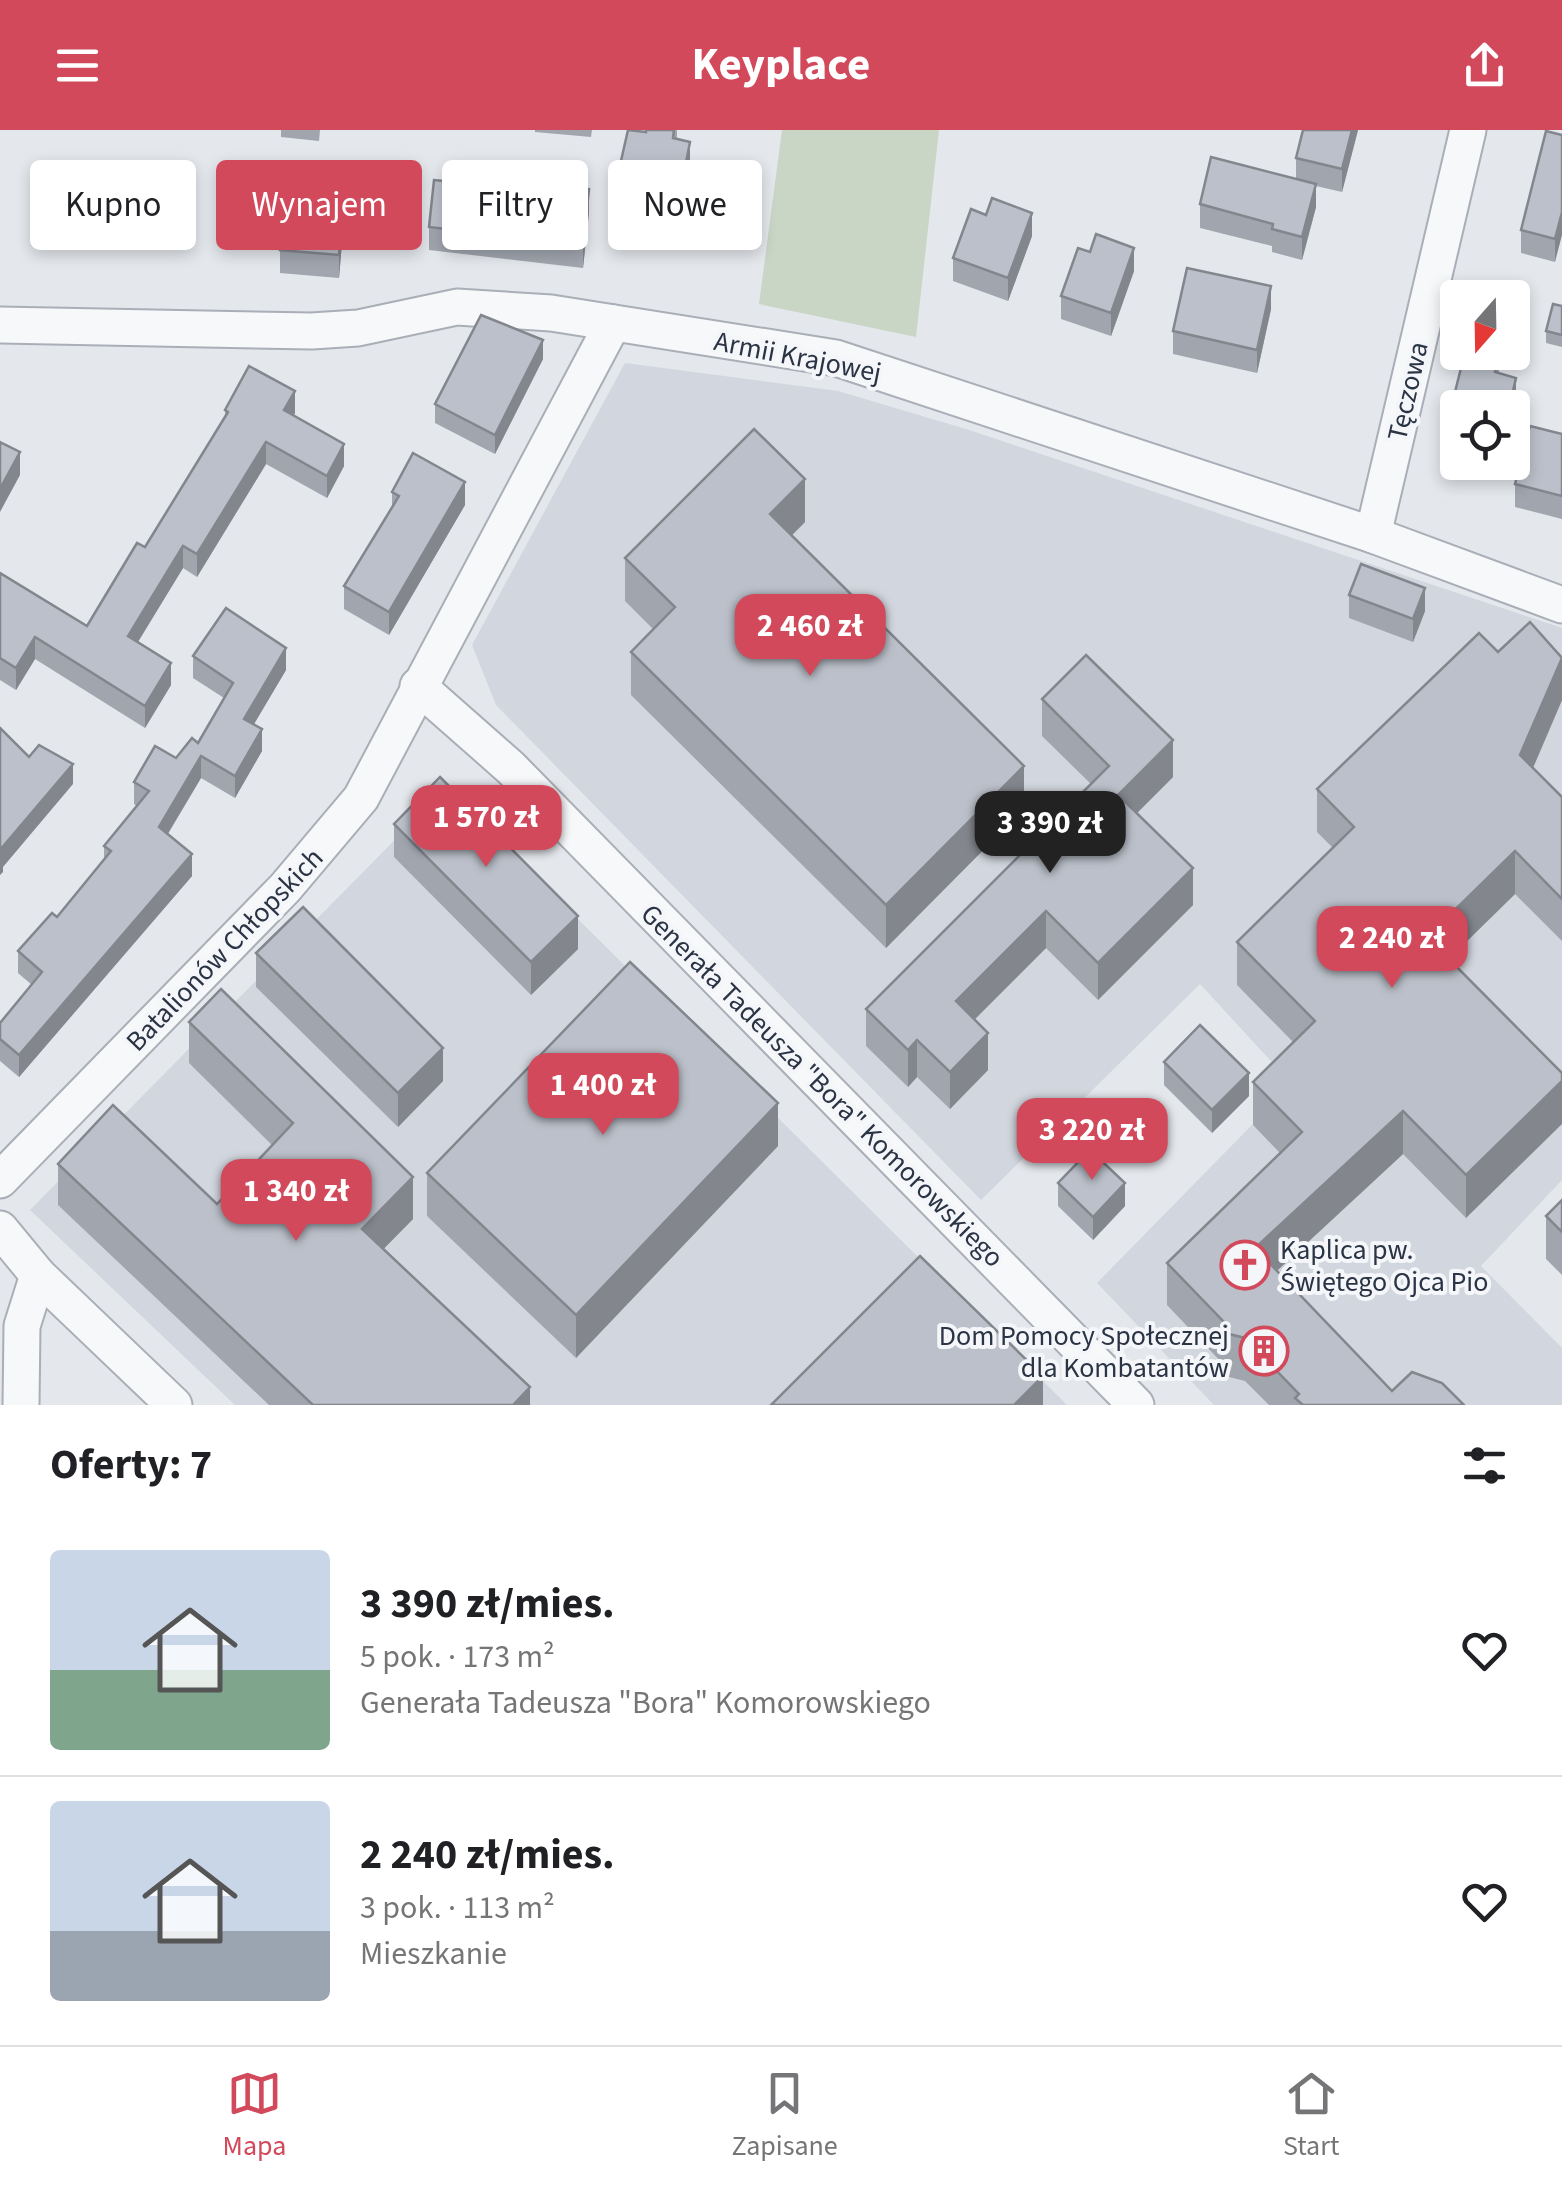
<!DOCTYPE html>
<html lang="pl">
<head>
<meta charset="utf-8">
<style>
  :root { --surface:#fff; --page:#f6f6f6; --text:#202124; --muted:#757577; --line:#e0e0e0; --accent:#d1495b }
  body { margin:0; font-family:"Source Sans 3",sans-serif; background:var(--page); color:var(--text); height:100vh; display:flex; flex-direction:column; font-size:38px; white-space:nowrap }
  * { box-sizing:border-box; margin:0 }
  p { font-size:32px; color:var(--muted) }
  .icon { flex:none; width:55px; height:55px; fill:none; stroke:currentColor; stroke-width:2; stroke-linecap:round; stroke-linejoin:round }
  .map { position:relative; height:1275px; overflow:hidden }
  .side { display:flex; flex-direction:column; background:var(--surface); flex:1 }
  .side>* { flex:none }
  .guide { position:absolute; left:30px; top:30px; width:1000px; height:90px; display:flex; gap:20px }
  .needle { width:65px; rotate:200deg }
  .buttons { position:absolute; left:1440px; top:150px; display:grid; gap:20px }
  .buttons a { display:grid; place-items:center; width:90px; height:90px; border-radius:10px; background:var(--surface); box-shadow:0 5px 15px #0003; font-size:50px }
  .price { position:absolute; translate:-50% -85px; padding:0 22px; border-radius:20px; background:var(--accent); color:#fff; font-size:32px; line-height:65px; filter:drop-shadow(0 2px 5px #0008) }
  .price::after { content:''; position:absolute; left:50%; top:60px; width:30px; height:22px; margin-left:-15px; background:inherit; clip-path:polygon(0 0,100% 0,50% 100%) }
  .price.selected { background:#222; color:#fff }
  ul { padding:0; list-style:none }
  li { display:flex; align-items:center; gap:30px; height:250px; padding:0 50px }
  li+li { border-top:2px solid var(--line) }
  li span { display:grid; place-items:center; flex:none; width:280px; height:200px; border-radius:10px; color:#555 }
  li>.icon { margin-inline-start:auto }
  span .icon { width:120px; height:120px; fill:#fffc; stroke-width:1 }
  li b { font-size:42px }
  h2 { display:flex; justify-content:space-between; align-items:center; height:120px; padding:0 50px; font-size:42px }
  .pill { padding:0 35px; border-radius:10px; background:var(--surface); box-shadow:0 5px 15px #0003; font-size:35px; line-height:90px }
  .pill.selected { background:var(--accent); color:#fff }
  header { display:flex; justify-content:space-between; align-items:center; height:130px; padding:0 50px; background:var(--accent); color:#fff; font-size:45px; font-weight:700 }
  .menu { display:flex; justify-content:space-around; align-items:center; height:140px; border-top:2px solid var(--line); background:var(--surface); font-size:28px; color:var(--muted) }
  .menu a { display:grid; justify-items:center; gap:5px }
  .menu .selected { color:var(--accent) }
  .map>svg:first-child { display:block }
</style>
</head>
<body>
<header><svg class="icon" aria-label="menu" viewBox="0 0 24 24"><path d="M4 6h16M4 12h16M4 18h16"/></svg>Keyplace<svg class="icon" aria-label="share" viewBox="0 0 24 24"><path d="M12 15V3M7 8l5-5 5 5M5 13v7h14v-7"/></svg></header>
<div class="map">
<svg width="1562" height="1275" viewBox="0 0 1562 1275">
  <rect width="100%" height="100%" fill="#e4e7ec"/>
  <g fill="#d2d6de">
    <path d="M 625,233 L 838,261 L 966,299 L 1562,498 L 1562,1050 L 1481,1136 L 1562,1218 L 1562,1275 L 1214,1275 L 1097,1153 L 1292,954 L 1200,854 L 981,1070 L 496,575 L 472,515 Z"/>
    <path d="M 446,658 L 1067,1275 L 235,1275 L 30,1080 Z"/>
  </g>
  <path fill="#c9d6c5" d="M 782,0 L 939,0 L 916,207 L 759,174 Z"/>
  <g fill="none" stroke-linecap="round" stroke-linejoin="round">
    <g stroke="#a9aeb7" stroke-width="39">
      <g id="street">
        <path d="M 0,195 L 312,201 L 358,198 L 457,177 L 551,183 L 836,228 L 1373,405 L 1562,475"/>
        <path d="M 1373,405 L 1468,0"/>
        <path d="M 418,556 L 511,638 L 1136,1275"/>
        <path d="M 0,1050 L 285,758 L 361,668 L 613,193"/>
        <path d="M 0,1099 L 38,1145 L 174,1275"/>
        <path d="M 21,1275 L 22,1196 L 38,1145"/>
      </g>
    </g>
    <use href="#street" stroke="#f7f8fa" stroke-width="35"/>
  </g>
  <g fill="#a1a5ae">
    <path d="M 281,0 L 320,0 L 319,11 L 281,7 Z"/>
    <path d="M 535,0 L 592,0 L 591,7 L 535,2 Z"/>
    <path d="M 677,0 L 677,9 L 690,33 L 681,79 L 618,66 L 618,44 L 646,2 Z"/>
    <path d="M 1303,0 L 1358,0 L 1342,62 L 1316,56 L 1316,77 L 1302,130 L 1272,122 L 1272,116 L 1200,98 L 1200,74 L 1296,49 L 1296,28 Z"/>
    <path d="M 1562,5 L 1555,132 L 1521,123 L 1521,100 Z"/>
    <path d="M 491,60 L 589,82 L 583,138 L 429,120 L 429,97 Z"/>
    <path d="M 343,101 L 339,148 L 280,143 L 280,120 Z"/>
    <path d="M 1032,106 L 1008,171 L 953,151 L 953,128 Z"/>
    <path d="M 1134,141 L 1111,206 L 1061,189 L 1061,166 Z"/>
    <path d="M 1562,176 L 1562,217 L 1546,213 L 1546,201 Z"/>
    <path d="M 1271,179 L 1257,243 L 1173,224 L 1173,201 Z"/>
    <path d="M 1465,222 L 1483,222 L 1499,227 L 1499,243 L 1516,248 L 1516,271 L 1512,285 L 1512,278 L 1458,278 L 1458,320 L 1447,317 L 1447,294 Z"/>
    <path d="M 543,229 L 495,324 L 435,293 L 435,274 Z"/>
    <path d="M 225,280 L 295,283 L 293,286 L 344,336 L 327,368 L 266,334 L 197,447 L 183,438 L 138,512 L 171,555 L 145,598 L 35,529 L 16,560 L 0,550 L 0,443 L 87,496 L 145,417 L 225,287 Z"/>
    <path d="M 1562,304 L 1562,389 L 1515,377 L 1515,354 Z"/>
    <path d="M 392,362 L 465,375 L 389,505 L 344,479 L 344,456 L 392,378 Z"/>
    <path d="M 805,392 L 791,406 L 1024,679 L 886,818 L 631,565 L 631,522 L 653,499 L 625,471 L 625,428 Z"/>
    <path d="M 1349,465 L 1425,481 L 1413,512 L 1349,488 Z"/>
    <path d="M 1498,522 L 1562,570 L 1533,638 L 1562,667 L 1562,811 L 1515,764 L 1449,829 L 1562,943 L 1466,1088 L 1403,1024 L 1277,1141 L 1392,1261 L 1464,1275 L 1269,1275 L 1245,1251 L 1225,1246 L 1224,1235 L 1167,1175 L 1167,1133 L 1280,1023 L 1253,995 L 1253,952 L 1293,912 L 1237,855 L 1237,812 L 1333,718 L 1317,702 L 1317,659 Z"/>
    <path d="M 193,526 L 286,540 L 254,594 L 262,621 L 235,668 L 201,648 L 168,704 L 192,746 L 19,947 L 0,931 L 0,893 L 32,855 L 18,843 L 18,821 L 57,787 L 104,730 L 104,716 L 137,676 L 134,674 L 134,652 L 176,628 L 198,613 L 224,568 L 193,548 Z"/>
    <path d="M 1042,569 L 1173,647 L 1137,683 L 1193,775 L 1098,870 L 1046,818 L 974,890 L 988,940 L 950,979 L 917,947 L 908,957 L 866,916 L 866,879 L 1091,654 L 1042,606 Z"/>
    <path d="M 394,694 L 578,819 L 531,865 L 394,727 Z"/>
    <path d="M 256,823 L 443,951 L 398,997 L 256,857 Z"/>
    <path d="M 189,892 L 413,1089 L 383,1119 L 530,1275 L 269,1275 L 58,1075 L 58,1034 L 217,1074 L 272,1015 L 189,933 Z"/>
    <path d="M 1164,932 L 1249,966 L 1212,1003 L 1164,955 Z"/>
    <path d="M 778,1016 L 576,1228 L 427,1086 L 427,1043 Z"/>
    <path d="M 1058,1053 L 1125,1076 L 1093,1110 L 1058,1076 Z"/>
    <path d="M 1562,1070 L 1562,1145 L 1546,1129 L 1546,1086 Z"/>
  </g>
  <g fill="#83868d">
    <path d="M 1352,0 L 1358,0 L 1342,62 L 1342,39 Z"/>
    <path d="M 690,12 L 690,33 L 681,79 L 681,58 Z"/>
    <path d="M 1316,54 L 1316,77 L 1302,130 L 1302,107 Z"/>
    <path d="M 589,59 L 589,82 L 583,138 L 583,115 Z"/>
    <path d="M 343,78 L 343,101 L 339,148 L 339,125 Z"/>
    <path d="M 1562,82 L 1562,105 L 1555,132 L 1555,109 Z"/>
    <path d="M 1032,83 L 1032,106 L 1008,171 L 1008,148 Z"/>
    <path d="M 1134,118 L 1134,141 L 1111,206 L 1111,183 Z"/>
    <path d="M 1271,156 L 1271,179 L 1257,243 L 1257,220 Z"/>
    <path d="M 543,210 L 543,229 L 495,324 L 495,305 Z"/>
    <path d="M 1516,248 L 1516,271 L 1512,285 L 1512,278 L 1509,278 Z"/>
    <path d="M 295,261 L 295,283 L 284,302 L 284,280 Z"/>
    <path d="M 266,312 L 266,334 L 197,447 L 197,424 Z"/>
    <path d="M 344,314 L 344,336 L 327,368 L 327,346 Z"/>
    <path d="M 20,322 L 20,345 L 0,382 L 0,359 Z"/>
    <path d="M 805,349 L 805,392 L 770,427 L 770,384 Z"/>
    <path d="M 465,352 L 465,375 L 389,505 L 389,482 Z"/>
    <path d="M 183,416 L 183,438 L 128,528 L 128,506 Z"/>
    <path d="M 1425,458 L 1425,481 L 1413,512 L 1413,489 Z"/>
    <path d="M 35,507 L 35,529 L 16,560 L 16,538 Z"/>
    <path d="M 286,518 L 286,540 L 244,611 L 244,589 Z"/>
    <path d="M 1562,528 L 1562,570 L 1520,668 L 1520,625 Z"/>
    <path d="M 171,533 L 171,555 L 145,598 L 145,576 Z"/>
    <path d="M 262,599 L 262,621 L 235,668 L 235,646 Z"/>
    <path d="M 1173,610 L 1173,647 L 1118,702 L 1118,665 Z"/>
    <path d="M 201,626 L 201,648 L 159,718 L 159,697 Z"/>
    <path d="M 73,634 L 73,654 L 3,737 L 3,742 L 0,745 L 0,720 Z"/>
    <path d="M 1024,636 L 1024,679 L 886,818 L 886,775 Z"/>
    <path d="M 1515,721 L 1515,764 L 1427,850 L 1427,807 Z"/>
    <path d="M 192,724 L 192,746 L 19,947 L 19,925 Z"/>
    <path d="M 1193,738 L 1193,775 L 1098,870 L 1098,833 Z"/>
    <path d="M 1046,781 L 1046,818 L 956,908 L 956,871 Z"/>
    <path d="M 578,786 L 578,819 L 531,865 L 531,832 Z"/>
    <path d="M 988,903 L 988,940 L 950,979 L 950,942 Z"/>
    <path d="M 917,910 L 917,947 L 908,957 L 908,920 Z"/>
    <path d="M 443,918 L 443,951 L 398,997 L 398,963 Z"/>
    <path d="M 1249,943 L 1249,966 L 1212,1003 L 1212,980 Z"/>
    <path d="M 1562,951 L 1562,994 L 1466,1088 L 1466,1045 Z"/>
    <path d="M 778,973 L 778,1016 L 576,1228 L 576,1185 Z"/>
    <path d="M 1403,981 L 1403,1024 L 1255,1161 L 1255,1118 Z"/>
    <path d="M 413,1047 L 413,1089 L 362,1141 L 362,1099 Z"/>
    <path d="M 1125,1053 L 1125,1076 L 1093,1110 L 1093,1087 Z"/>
    <path d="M 1043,1246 L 1043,1275 L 1014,1275 Z"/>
    <path d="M 530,1257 L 530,1275 L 513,1275 Z"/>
  </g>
  <g fill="#bbc0ca" stroke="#83868d" stroke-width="2.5">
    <path d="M 628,0 L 646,2 L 646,0 L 674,0 L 673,8 L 690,12 L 681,58 L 618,44 Z"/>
    <path d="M 1303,0 L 1352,0 L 1342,39 L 1296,28 Z"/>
    <path d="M 1546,1 L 1562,5 L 1562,82 L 1555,109 L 1521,100 Z"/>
    <path d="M 1211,27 L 1316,54 L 1302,107 L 1272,99 L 1273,94 L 1200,74 Z"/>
    <path d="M 434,50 L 491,56 L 491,59 L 547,66 L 549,55 L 589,59 L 583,115 L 429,97 Z"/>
    <path d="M 992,68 L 1032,83 L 1008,148 L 953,128 L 971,79 L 986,85 Z"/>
    <path d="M 284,73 L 343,78 L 339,125 L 280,120 Z"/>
    <path d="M 1096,104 L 1134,118 L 1111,183 L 1061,166 L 1078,118 L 1090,122 Z"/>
    <path d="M 1187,138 L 1271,156 L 1257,220 L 1173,201 Z"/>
    <path d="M 1553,174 L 1562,176 L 1562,205 L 1546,201 Z"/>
    <path d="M 481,185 L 543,210 L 495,305 L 435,274 Z"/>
    <path d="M 1465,222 L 1483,222 L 1499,227 L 1495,242 L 1516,248 L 1509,278 L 1458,278 L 1458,297 L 1447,294 Z"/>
    <path d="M 249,236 L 295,261 L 284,280 L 344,314 L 327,346 L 266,312 L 197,424 L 183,416 L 128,506 L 171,533 L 145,576 L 35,507 L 16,538 L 0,528 L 0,443 L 87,496 L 137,413 L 145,417 L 228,282 L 225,280 Z"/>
    <path d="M 1530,296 L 1562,304 L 1562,366 L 1515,354 Z"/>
    <path d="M 754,299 L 805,349 L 770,384 L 1024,636 L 886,775 L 631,522 L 675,477 L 625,428 Z"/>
    <path d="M 0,312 L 20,322 L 0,359 Z"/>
    <path d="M 413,323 L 465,352 L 389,482 L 344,456 L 399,366 L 392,362 Z"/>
    <path d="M 1361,434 L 1425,458 L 1413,489 L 1349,465 Z"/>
    <path d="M 226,478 L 286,518 L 244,589 L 262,599 L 235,646 L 201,626 L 159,697 L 192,724 L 19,925 L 0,909 L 0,893 L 42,842 L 18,821 L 52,783 L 57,787 L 111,721 L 104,716 L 149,661 L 134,652 L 155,616 L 176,628 L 192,608 L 198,613 L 233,553 L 193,526 Z"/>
    <path d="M 1530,492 L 1562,528 L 1520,625 L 1562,667 L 1562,769 L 1515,721 L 1427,807 L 1562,943 L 1562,951 L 1466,1045 L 1403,981 L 1255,1118 L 1392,1261 L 1412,1242 L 1442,1253 L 1464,1275 L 1303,1275 L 1295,1268 L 1299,1264 L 1245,1208 L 1225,1203 L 1224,1192 L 1167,1133 L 1302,1002 L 1253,952 L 1315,891 L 1237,812 L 1354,697 L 1317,659 L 1479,503 L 1498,522 Z"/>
    <path d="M 1086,525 L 1173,610 L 1118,665 L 1193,738 L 1098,833 L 1046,781 L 956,871 L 988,903 L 950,942 L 917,910 L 908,920 L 866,879 L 1109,636 L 1042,569 Z"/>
    <path d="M 0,598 L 29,627 L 39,615 L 73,634 L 0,720 L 3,722 L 0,725 Z"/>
    <path d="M 440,647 L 578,786 L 531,832 L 394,694 Z"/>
    <path d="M 303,777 L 443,918 L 398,963 L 256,823 Z"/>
    <path d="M 630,832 L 778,973 L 576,1185 L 427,1043 Z"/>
    <path d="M 221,859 L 413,1047 L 362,1099 L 530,1257 L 513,1275 L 313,1275 L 58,1034 L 113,975 L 217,1074 L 293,993 L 189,892 Z"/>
    <path d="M 1200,895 L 1249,943 L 1212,980 L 1164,932 Z"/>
    <path d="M 1090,1020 L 1125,1053 L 1093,1087 L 1058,1053 Z"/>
    <path d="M 1562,1070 L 1562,1102 L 1546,1086 Z"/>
    <path d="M 920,1126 L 1043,1246 L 1014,1275 L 771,1275 Z"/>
  </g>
  <defs>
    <g id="church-ring" transform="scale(2.5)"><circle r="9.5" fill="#f4f6f9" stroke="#d1495b" stroke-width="1.5"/><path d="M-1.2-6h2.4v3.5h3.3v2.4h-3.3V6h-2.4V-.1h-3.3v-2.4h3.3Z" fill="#d1495b"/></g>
    <g id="building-ring" transform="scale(2.5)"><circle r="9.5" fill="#f4f6f9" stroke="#d1495b" stroke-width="1.5"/><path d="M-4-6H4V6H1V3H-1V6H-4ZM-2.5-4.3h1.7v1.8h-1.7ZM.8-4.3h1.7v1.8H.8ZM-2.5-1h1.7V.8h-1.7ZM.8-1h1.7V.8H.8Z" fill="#d1495b"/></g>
  </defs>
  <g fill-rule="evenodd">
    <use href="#church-ring" x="1245" y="1135"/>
    <use href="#building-ring" x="1264" y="1221"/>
  </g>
  <g text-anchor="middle" stroke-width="8" stroke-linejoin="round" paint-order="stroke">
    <g font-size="28" fill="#2b3445" stroke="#f4f6f9">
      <text transform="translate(798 226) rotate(11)" y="10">Armii Krajowej</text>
      <text transform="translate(1407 261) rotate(-77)" y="10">Tęczowa</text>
      <text transform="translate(224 819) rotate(-46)" y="10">Batalionów Chłopskich</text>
      <text transform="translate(823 955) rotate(45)" y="10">Generała Tadeusza "Bora" Komorowskiego</text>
    </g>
    <g font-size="28" fill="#2b3445" stroke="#f4f6f9" text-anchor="start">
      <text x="1280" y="1129">Kaplica pw.<tspan x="1280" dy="32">Świętego Ojca Pio</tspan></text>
      <text x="1229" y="1215" text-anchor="end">Dom Pomocy Społecznej<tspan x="1229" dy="32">dla Kombatantów</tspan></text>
    </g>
  </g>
</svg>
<div class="buttons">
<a><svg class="needle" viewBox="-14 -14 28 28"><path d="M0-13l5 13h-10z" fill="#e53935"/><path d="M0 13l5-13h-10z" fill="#757577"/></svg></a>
<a><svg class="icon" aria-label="locate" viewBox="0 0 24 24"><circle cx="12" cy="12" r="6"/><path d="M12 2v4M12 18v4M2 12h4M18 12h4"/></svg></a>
</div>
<b class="price" style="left:810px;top:549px">2 460 zł</b>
<b class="price" style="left:486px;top:740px">1 570 zł</b>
<b class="price selected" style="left:1050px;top:746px">3 390 zł</b>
<b class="price" style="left:1392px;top:861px">2 240 zł</b>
<b class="price" style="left:603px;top:1008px">1 400 zł</b>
<b class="price" style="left:1092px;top:1053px">3 220 zł</b>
<b class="price" style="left:296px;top:1114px">1 340 zł</b>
<div class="guide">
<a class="pill">Kupno</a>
<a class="pill selected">Wynajem</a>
<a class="pill">Filtry</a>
<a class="pill">Nowe</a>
</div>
</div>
<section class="side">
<h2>Oferty: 7<svg class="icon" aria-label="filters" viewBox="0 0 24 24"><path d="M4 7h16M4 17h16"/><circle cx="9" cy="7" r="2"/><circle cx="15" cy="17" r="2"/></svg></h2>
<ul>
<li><span style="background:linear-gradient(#c9d6e8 60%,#7fa58c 0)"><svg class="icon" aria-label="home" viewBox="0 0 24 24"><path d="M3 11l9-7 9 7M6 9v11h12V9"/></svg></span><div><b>3 390 zł/mies.</b><p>5 pok. · 173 m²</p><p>Generała Tadeusza &quot;Bora&quot; Komorowskiego</p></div><svg class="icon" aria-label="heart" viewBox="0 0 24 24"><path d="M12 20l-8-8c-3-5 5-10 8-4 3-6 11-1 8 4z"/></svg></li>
<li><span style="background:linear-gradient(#c9d6e8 65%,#9aa5b1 0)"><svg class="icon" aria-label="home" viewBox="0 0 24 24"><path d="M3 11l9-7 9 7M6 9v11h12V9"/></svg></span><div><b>2 240 zł/mies.</b><p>3 pok. · 113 m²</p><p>Mieszkanie</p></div><svg class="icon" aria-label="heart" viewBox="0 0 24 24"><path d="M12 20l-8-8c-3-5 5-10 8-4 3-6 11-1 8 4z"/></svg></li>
</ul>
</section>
<nav class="menu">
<a class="selected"><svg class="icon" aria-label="map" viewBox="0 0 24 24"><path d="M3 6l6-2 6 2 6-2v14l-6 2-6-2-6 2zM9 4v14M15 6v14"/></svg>Mapa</a>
<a><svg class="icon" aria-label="saved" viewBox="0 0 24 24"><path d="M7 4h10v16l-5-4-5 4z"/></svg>Zapisane</a>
<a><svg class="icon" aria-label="home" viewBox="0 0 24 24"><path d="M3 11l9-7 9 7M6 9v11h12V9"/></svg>Start</a>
</nav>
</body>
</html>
